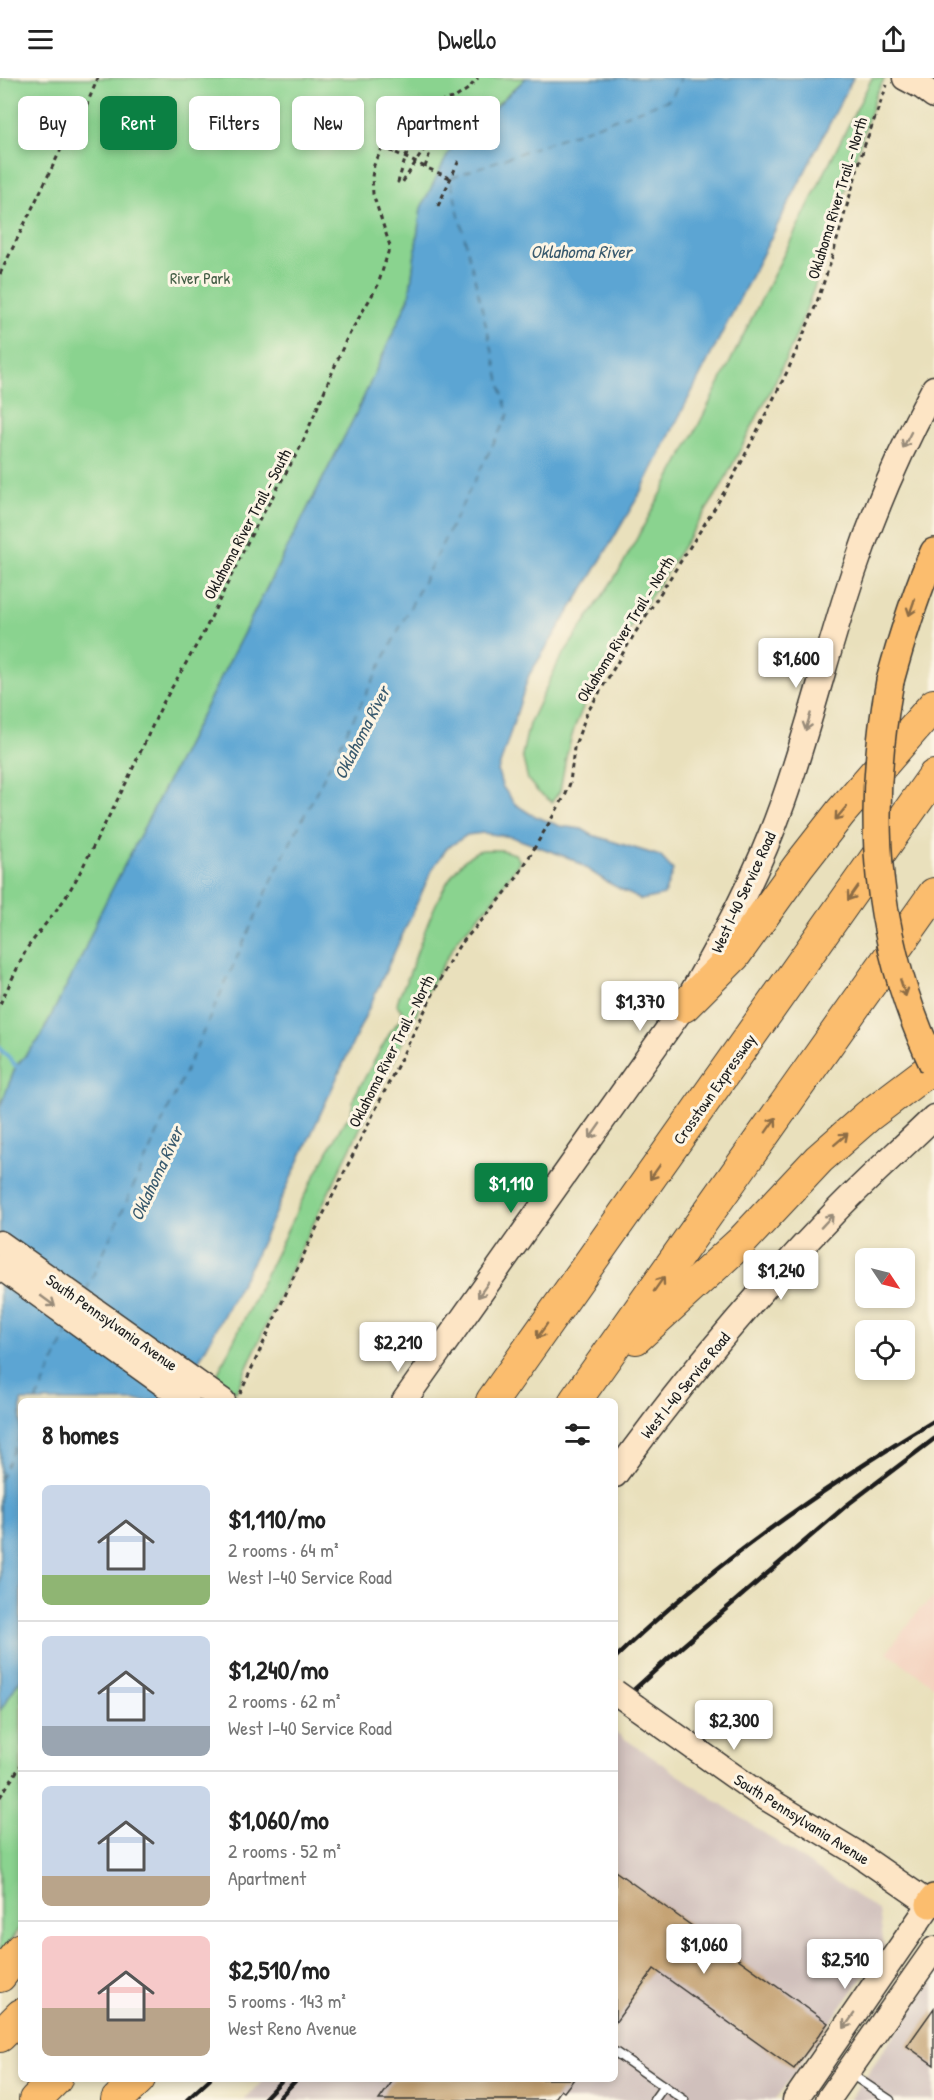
<!DOCTYPE html>
<html lang="en">
<head>
<meta charset="utf-8">
<style>
  :root { --surface:#fff; --page:#f6f6f6; --text:#222; --muted:#767676; --line:#e0e0e0; --accent:#0b8043 }
  body { margin:0; font-family:"Patrick Hand",sans-serif; background:var(--page); color:var(--text); height:100vh; display:flex; flex-direction:column; font-size:22px; white-space:nowrap }
  * { box-sizing:border-box; margin:0 }
  p { font-size:20px; color:var(--muted) }
  .icon { flex:none; width:33px; height:33px; fill:none; stroke:currentColor; stroke-width:2; stroke-linecap:round; stroke-linejoin:round }
  .map { position:relative; flex:1; overflow:hidden }
  .panel { position:absolute; left:18px; top:1320px; width:600px; height:684px; display:flex; flex-direction:column; background:var(--surface); border-radius:9px; box-shadow:0 3px 9px #0003 }
  .panel>* { flex:none }
  .guide { position:absolute; left:18px; top:18px; width:600px; height:54px; display:flex; gap:12px }
  .needle { width:39px; rotate:125deg }
  .tools { position:absolute; left:855px; top:1170px; display:grid; gap:12px }
  .tools a { display:grid; place-items:center; width:60px; height:60px; border-radius:9px; background:var(--surface); box-shadow:0 3px 9px #0003; font-size:30px }
  .price { position:absolute; translate:-50% -51px; padding:0 14px; border-radius:6px; background:#fff; color:#222; font-size:20px; line-height:39px; filter:drop-shadow(0 2px 3px #0008) }
  .price::after { content:''; position:absolute; left:50%; top:36px; width:18px; height:14px; margin-left:-9px; background:inherit; clip-path:polygon(0 0,100% 0,50% 100%) }
  .price.on { background:var(--accent); color:#fff }
  ul { padding:0; list-style:none }
  li { display:flex; align-items:center; gap:18px; height:150px; padding:0 24px }
  li+li { border-top:2px solid var(--line) }
  li span { display:grid; place-items:center; flex:none; width:168px; height:120px; border-radius:9px; color:#555 }
  li>.icon { margin-inline-start:auto }
  span .icon { width:72px; height:72px; fill:#fffc; stroke-width:1 }
  li b { font-size:26px }
  h2 { display:flex; justify-content:space-between; align-items:center; height:72px; padding:0 24px; font-size:26px }
  .pill { padding:0 21px; border-radius:9px; background:var(--surface); box-shadow:0 3px 9px #0003; font-size:21px; line-height:54px }
  .pill.on { background:var(--accent); color:#fff }
  header { display:flex; justify-content:space-between; align-items:center; height:78px; padding:0 24px; background:var(--surface); font-size:27px; font-weight:600 }
  .map>svg:first-child { display:block }
</style>
</head>
<body>
<header><svg class="icon" aria-label="menu" viewBox="0 0 24 24"><path d="M4 6h16M4 12h16M4 18h16"/></svg>Dwello<svg class="icon" aria-label="share" viewBox="0 0 24 24"><path d="M12 15V3M7 8l5-5 5 5M5 13v7h14v-7"/></svg></header>
<div class="map">
<svg width="934" height="2022" viewBox="0 0 934 2022">
  <rect width="100%" height="100%" fill="#fcf5e5"/>
  <filter id="ink" filterUnits="userSpaceOnUse"><feTurbulence type="fractalNoise" baseFrequency=".0167" numOctaves="2"/><feDisplacementMap in="SourceGraphic" scale="12" xChannelSelector="R" yChannelSelector="G"/><feConvolveMatrix kernelMatrix="1 2 1 2 8 2 1 2 1" color-interpolation-filters="sRGB"/></filter>
  <filter id="wash" filterUnits="userSpaceOnUse"><feTurbulence type="fractalNoise" baseFrequency=".008" numOctaves="4" result="noise"/><feDisplacementMap in="SourceGraphic" scale="24" xChannelSelector="R" yChannelSelector="G"/><feGaussianBlur stdDeviation="1.35" result="paint"/><feColorMatrix in="noise" values="0 0 0 0 0 0 0 0 0 0 0 0 0 0 0 0 0 1.4 0 .05"/><feComposite in="paint" operator="in"/></filter>
  <g filter="url(#wash)">
    <rect width="100%" height="100%" fill="#e9e0bc"/>
    <path fill="#f4d3c0" d="M 934,1520 L 934,1608 L 887,1574 L 920,1531 Z"/>
    <g fill="#d0c0bc">
      <path d="M 615,1654 L 879,1833 L 884,1869 L 775,2022 L 244,2022 L 265,2001 L 615,2001 Z"/>
      <path d="M 934,1902 L 934,2022 L 849,2022 L 932,1903 Z"/>
    </g>
    <g fill="#8ad38f" stroke="#537856" stroke-width="1.5">
      <path d="M 0,0 L 526,0 L 491,32 L 421,130 L 409,220 L 355,338 L 100,835 L 81,880 L 38,963 L 16,988 L 0,1029 Z"/>
      <path d="M 872,0 L 885,0 L 876,16 L 817,202 L 795,261 L 773,308 L 720,411 L 600,597 L 584,627 L 574,651 L 566,679 L 560,713 L 552,724 L 538,714 L 528,702 L 522,677 L 529,646 L 559,583 L 619,493 L 697,350 Z"/>
      <path d="M 501,772 L 515,776 L 520,783 L 490,826 L 458,861 L 429,910 L 295,1183 L 236,1314 L 216,1299 L 302,1122 L 342,1047 L 351,1037 L 354,1019 L 391,953 L 402,939 L 402,933 L 397,927 C 398,915 405,908 409,897 C 421,864 443,788 478,773 C 484,771 495,772 501,772 Z"/>
      <path d="M 0,1208 L 21,1323 L 21,1848 L 0,1877 Z"/>
    </g>
    <path fill="#5ca5d3" stroke="#3c6078" stroke-width="1.5" d="M 526,0 L 853,0 L 639,417 L 592,497 L 529,597 L 498,693 L 502,708 L 515,726 L 532,737 L 560,748 L 582,751 L 592,757 L 660,778 L 673,792 L 664,817 L 641,822 L 607,804 L 572,781 L 512,759 L 483,755 L 467,757 L 447,770 L 433,790 L 254,1181 L 177,1323 L 21,1323 L 21,1600 L 0,1633 L 0,1029 L 16,988 L 38,963 L 81,880 L 100,835 L 355,338 L 409,220 L 421,130 L 450,72 Z"/>
    <g fill="none" stroke-linecap="round" stroke-linejoin="round">
      <path stroke="#5ca5d3" stroke-width="4.5" d="M 0,970 L 16,988"/>
      <g stroke="#395a6e" stroke-width="1.5" stroke-dasharray="8 6" stroke-linecap="butt">
        <path d="M 86,1213 L 277,791 L 508,337 L 450,100 L 671,21 L 681,0"/>
        <path d="M 36,1323 L 68,1253"/>
        <path d="M 0,1402 L 21,1356"/>
      </g>
    </g>
    <g id="blocks">
      <g fill="#c5a374">
        <path d="M 615,1793 L 828,1945 L 794,1991 L 654,1891 L 615,1945 Z"/>
        <path d="M 934,1930 L 934,1987 L 907,1968 Z"/>
        <path d="M 394,2001 L 574,2001 L 564,2014 L 561,2012 L 554,2022 L 379,2022 Z"/>
      </g>
    </g>
  </g>
  <g filter="url(#ink)">
    <use href="#blocks" fill-opacity="0" stroke="#3b3934" stroke-width="1.5"/>
    <g fill="none" stroke-linecap="round" stroke-linejoin="round">
      <g stroke="#3b3934" stroke-width="11">
        <g id="service">
          <path d="M 615,1974 L 684,2022"/>
          <path d="M 849,1995 L 890,2022"/>
          <path d="M 654,2022 L 664,2008"/>
        </g>
      </g>
      <g stroke="#3b3934" stroke-width="27">
        <g id="secondary">
          <path d="M 905,0 L 922,9 L 934,18"/>
          <path d="M 0,1165 L 223,1323"/>
          <path d="M 0,1189 L 187,1323"/>
          <path d="M 404,1323 L 684,928 C 722,862 758,795 783,724 C 810,648 828,569 854,493 C 875,430 902,369 934,310"/>
          <path d="M 615,1397 C 682,1304 755,1217 835,1134 C 867,1101 901,1071 934,1039"/>
          <path d="M 636,1629 L 759,1716 L 855,1774 L 930,1826 L 934,1826"/>
          <path d="M 795,2022 L 930,1826"/>
          <path d="M 828,2022 L 934,1871"/>
        </g>
      </g>
      <g stroke="#3b3934" stroke-width="30">
        <g id="primary">
          <path d="M 890,603 C 902,559 915,516 934,474"/>
          <path d="M 930,1826 L 934,1820"/>
        </g>
      </g>
      <g stroke="#3b3934" stroke-width="34">
        <g id="motorway">
          <path d="M 684,928 L 734,878 L 798,789 L 841,734 L 934,627"/>
          <path d="M 636,1260 L 742,1163 L 819,1081 L 868,1038 L 934,988"/>
          <path d="M 492,1323 L 934,698"/>
          <path d="M 575,1323 L 934,816"/>
          <path d="M 0,1898 L 21,1871"/>
          <path d="M 0,1958 L 21,1937"/>
          <path d="M 35,2022 L 56,2001"/>
          <path d="M 117,2022 L 139,2001"/>
        </g>
      </g>
      <g stroke="#3b3934" stroke-width="3" stroke-dasharray="4.5 4.5" stroke-linecap="butt">
        <path d="M 382,69 L 396,75 L 409,55 L 413,56 L 398,104 L 402,105 L 429,64 L 433,66 L 425,89 L 450,100"/>
        <path d="M 396,75 L 425,89"/>
        <path d="M 438,128 L 460,80"/>
        <path d="M 0,196 L 65,63 L 84,33 L 98,0"/>
        <path d="M 0,926 L 27,870 L 64,822 L 77,800 L 126,705 L 163,625 L 204,554 L 250,459 L 301,368 L 346,262 L 378,207 L 390,168 L 373,116 L 372,99 L 374,87 L 389,56 L 403,38 L 414,32 L 456,19 L 468,11 L 478,0"/>
        <path d="M 240,1316 L 310,1163 L 450,882 L 459,868 L 499,823 L 518,798 L 566,716 L 570,705 L 574,670 L 587,635 L 635,555 L 716,428 L 741,385 L 788,292 L 816,227 L 830,186 L 864,69 L 887,7"/>
        <path d="M 0,1719 L 21,1687"/>
      </g>
      <use href="#service" stroke="#fff" stroke-width="8"/>
      <use href="#secondary" stroke="#fde5c5" stroke-width="24"/>
      <use href="#primary" stroke="#fbbd6e" stroke-width="27"/>
      <use href="#motorway" stroke="#fbbd6e" stroke-width="32"/>
      <g stroke="#1c1c1c" stroke-width="4.5">
        <path d="M 615,1580 C 711,1487 820,1412 934,1343"/>
        <path d="M 615,1629 L 670,1579 L 847,1427 L 934,1361"/>
        <path d="M 187,2022 L 210,2001"/>
        <path d="M 263,2022 L 283,2001"/>
        <path d="M 277,2022 L 297,2001"/>
      </g>
      <g stroke="#3b3934" stroke-width="27" stroke-linecap="butt">
        <path id="secondary-bridge" d="M 615,1614 L 636,1629"/>
      </g>
      <g stroke="#3b3934" stroke-width="30" stroke-linecap="butt">
        <path id="primary-bridge" d="M 890,603 C 865,739 874,862 934,988"/>
      </g>
      <use href="#secondary-bridge" stroke="#fde5c5" stroke-width="24"/>
      <use href="#primary-bridge" stroke="#fbbd6e" stroke-width="27"/>
    </g>
    <defs><path id="oneway-shaft" d="M-6 0H5M1.5-3L5.5 0L1.5 3" fill="none" stroke-width="1.6" stroke-linecap="round" stroke-linejoin="round" transform="scale(1.5)"/></defs>
    <g stroke="#988b79">
      <use href="#oneway-shaft" transform="translate(907 362) rotate(117)"/>
      <use href="#oneway-shaft" transform="translate(808 644) rotate(107)"/>
      <use href="#oneway-shaft" transform="translate(595 1053) rotate(125)"/>
      <use href="#oneway-shaft" transform="translate(827 1143) rotate(-47)"/>
      <use href="#oneway-shaft" transform="translate(483 1212) rotate(125)"/>
      <use href="#oneway-shaft" transform="translate(48 1223) rotate(36)"/>
      <use href="#oneway-shaft" transform="translate(849 1943) rotate(125)"/>
    </g>
    <g stroke="#8c6c45">
      <use href="#oneway-shaft" transform="translate(912 529) rotate(109)"/>
      <use href="#oneway-shaft" transform="translate(841 735) rotate(130)"/>
      <use href="#oneway-shaft" transform="translate(853 815) rotate(125)"/>
      <use href="#oneway-shaft" transform="translate(903 910) rotate(72)"/>
      <use href="#oneway-shaft" transform="translate(771 1047) rotate(-55)"/>
      <use href="#oneway-shaft" transform="translate(841 1061) rotate(-41)"/>
      <use href="#oneway-shaft" transform="translate(655 1094) rotate(125)"/>
      <use href="#oneway-shaft" transform="translate(659 1206) rotate(-55)"/>
      <use href="#oneway-shaft" transform="translate(542 1253) rotate(125)"/>
    </g>
  </g>
  <g text-anchor="middle" stroke-width="6" stroke-linejoin="round" paint-order="stroke">
    <g font-size="16" fill="#1c1c1c" stroke="#fcf5e5">
      <text transform="translate(837 120) rotate(-73)" y="6">Oklahoma River Trail - North</text>
      <text transform="translate(247 446) rotate(-62)" y="6">Oklahoma River Trail - South</text>
      <text transform="translate(625 551) rotate(-58)" y="6">Oklahoma River Trail - North</text>
      <text transform="translate(743 814) rotate(-65)" y="6">West I-40 Service Road</text>
      <text transform="translate(391 973) rotate(-63)" y="6">Oklahoma River Trail - North</text>
      <text transform="translate(714 1011) rotate(-55)" y="6">Crosstown Expressway</text>
      <text transform="translate(112 1244) rotate(35)" y="6">South Pennsylvania Avenue</text>
      <text transform="translate(685 1307) rotate(-51)" y="6">West I-40 Service Road</text>
      <text transform="translate(802 1741) rotate(32)" y="6">South Pennsylvania Avenue</text>
    </g>
    <g font-size="16" fill="#425c44" stroke="#fcf5e5">
      <text x="200" y="206">River Park</text>
    </g>
    <g font-size="18" font-style="italic" fill="#395a6e" stroke="#fcf5e5">
      <text x="581" y="180">Oklahoma River</text>
      <text transform="translate(362 655) rotate(-63)" y="6">Oklahoma River</text>
      <text transform="translate(157 1096) rotate(-65)" y="6">Oklahoma River</text>
    </g>
  </g>
</svg>
<div class="tools">
<a><svg class="needle" viewBox="-14 -14 28 28"><path d="M0-13l5 13h-10z" fill="#e53935"/><path d="M0 13l5-13h-10z" fill="#767676"/></svg></a>
<a><svg class="icon" aria-label="locate" viewBox="0 0 24 24"><circle cx="12" cy="12" r="6"/><path d="M12 2v4M12 18v4M2 12h4M18 12h4"/></svg></a>
</div>
<b class="price" style="left:796px;top:611px">$1,600</b>
<b class="price" style="left:640px;top:954px">$1,370</b>
<b class="price on" style="left:511px;top:1136px">$1,110</b>
<b class="price" style="left:781px;top:1223px">$1,240</b>
<b class="price" style="left:398px;top:1295px">$2,210</b>
<b class="price" style="left:734px;top:1673px">$2,300</b>
<b class="price" style="left:704px;top:1897px">$1,060</b>
<b class="price" style="left:845px;top:1912px">$2,510</b>
<div class="guide">
<a class="pill">Buy</a>
<a class="pill on">Rent</a>
<a class="pill">Filters</a>
<a class="pill">New</a>
<a class="pill">Apartment</a>
</div>
<section class="panel">
<h2>8 homes<svg class="icon" aria-label="filters" viewBox="0 0 24 24"><path d="M4 7h16M4 17h16"/><circle cx="9" cy="7" r="2"/><circle cx="15" cy="17" r="2"/></svg></h2>
<ul>
<li><span style="background:linear-gradient(#c9d6e8 75%,#8fb573 0)"><svg class="icon" aria-label="home" viewBox="0 0 24 24"><path d="M3 11l9-7 9 7M6 9v11h12V9"/></svg></span><div><b>$1,110/mo</b><p>2 rooms · 64 m²</p><p>West I-40 Service Road</p></div></li>
<li><span style="background:linear-gradient(#c9d6e8 75%,#9aa5b1 0)"><svg class="icon" aria-label="home" viewBox="0 0 24 24"><path d="M3 11l9-7 9 7M6 9v11h12V9"/></svg></span><div><b>$1,240/mo</b><p>2 rooms · 62 m²</p><p>West I-40 Service Road</p></div></li>
<li><span style="background:linear-gradient(#c9d6e8 75%,#b9a48a 0)"><svg class="icon" aria-label="home" viewBox="0 0 24 24"><path d="M3 11l9-7 9 7M6 9v11h12V9"/></svg></span><div><b>$1,060/mo</b><p>2 rooms · 52 m²</p><p>Apartment</p></div></li>
<li><span style="background:linear-gradient(#f6c9c9 60%,#b9a48a 0)"><svg class="icon" aria-label="home" viewBox="0 0 24 24"><path d="M3 11l9-7 9 7M6 9v11h12V9"/></svg></span><div><b>$2,510/mo</b><p>5 rooms · 143 m²</p><p>West Reno Avenue</p></div></li>
</ul>
</section>
</div>
</body>
</html>
